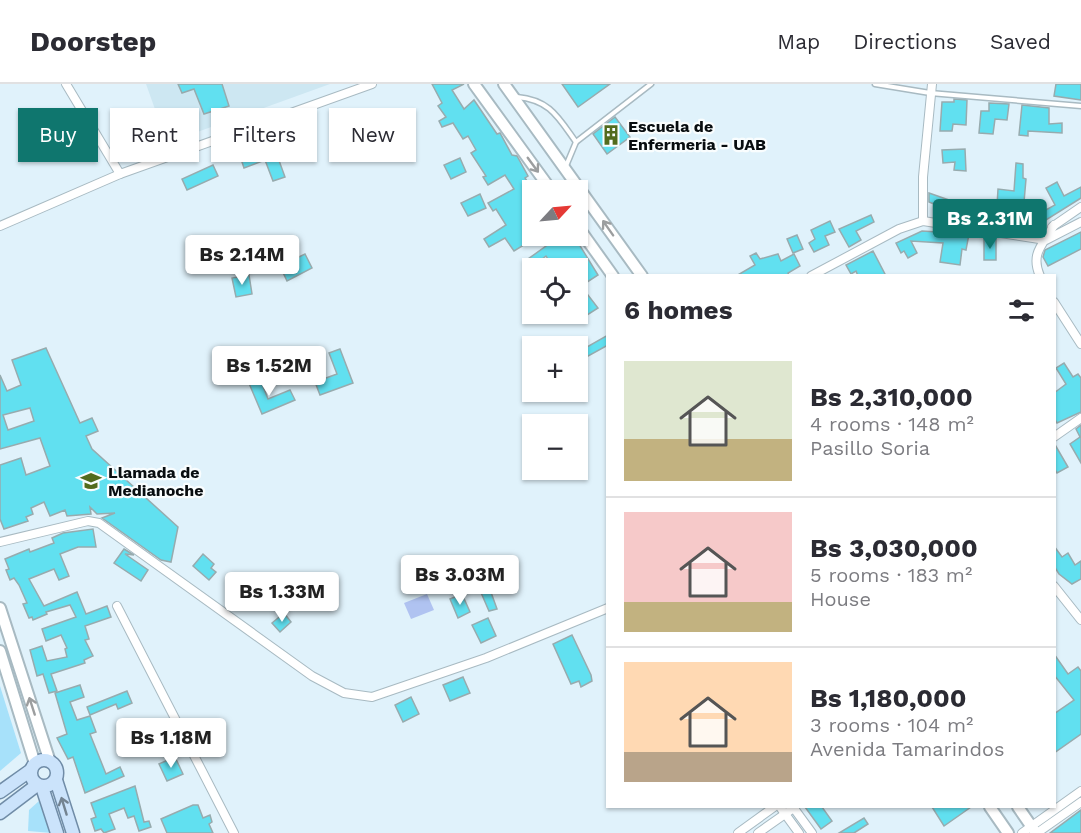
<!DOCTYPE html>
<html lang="en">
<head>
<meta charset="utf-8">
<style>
  :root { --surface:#fff; --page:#f2f2f3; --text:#2b2b33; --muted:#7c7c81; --line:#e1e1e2; --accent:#0f766e }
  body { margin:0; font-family:"Work Sans",sans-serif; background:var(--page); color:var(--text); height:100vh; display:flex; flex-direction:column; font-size:22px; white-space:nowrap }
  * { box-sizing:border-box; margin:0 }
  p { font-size:20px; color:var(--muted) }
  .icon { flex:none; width:33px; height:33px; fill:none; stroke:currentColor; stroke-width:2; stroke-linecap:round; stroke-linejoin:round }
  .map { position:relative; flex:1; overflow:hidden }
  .panel { position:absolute; left:606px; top:190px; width:450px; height:534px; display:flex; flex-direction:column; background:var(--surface); border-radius:0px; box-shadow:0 2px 4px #0004 }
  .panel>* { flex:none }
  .guide { position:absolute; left:18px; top:24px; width:498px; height:54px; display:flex; gap:12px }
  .needle { width:39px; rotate:64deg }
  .tools { position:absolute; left:522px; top:96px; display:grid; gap:12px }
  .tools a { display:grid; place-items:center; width:66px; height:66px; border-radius:0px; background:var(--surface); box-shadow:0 2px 4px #0004; font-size:30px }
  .price { position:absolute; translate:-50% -51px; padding:0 14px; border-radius:6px; background:#fff; color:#222; font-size:20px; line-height:39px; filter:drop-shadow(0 2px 3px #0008) }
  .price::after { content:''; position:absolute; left:50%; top:36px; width:18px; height:14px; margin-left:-9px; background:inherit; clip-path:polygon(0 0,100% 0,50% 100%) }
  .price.selected { background:var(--accent); color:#fff }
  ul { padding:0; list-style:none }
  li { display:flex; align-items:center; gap:18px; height:150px; padding:0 18px }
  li+li { border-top:2px solid var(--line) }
  li span { display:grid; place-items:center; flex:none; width:168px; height:120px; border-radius:0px; color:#555 }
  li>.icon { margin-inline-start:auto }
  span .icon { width:72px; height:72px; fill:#fffc; stroke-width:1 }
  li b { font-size:26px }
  h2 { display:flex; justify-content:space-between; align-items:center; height:72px; padding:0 18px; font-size:26px }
  .tag { padding:0 21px; border-radius:0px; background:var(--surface); box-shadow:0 2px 4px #0004; font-size:21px; line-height:54px }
  .tag.selected { background:var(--accent); color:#fff }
  header { display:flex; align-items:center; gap:36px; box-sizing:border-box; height:84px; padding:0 30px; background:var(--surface); border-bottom:2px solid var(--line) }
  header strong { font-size:28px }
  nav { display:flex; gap:33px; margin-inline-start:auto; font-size:21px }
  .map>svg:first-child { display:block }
</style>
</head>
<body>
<header>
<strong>Doorstep</strong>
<nav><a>Map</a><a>Directions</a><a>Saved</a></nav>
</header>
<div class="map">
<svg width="1081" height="749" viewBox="0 0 1081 749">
  <rect width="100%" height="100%" fill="#e0f2fb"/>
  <path fill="#cde7f2" d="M 146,0 L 330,0 L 167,59 Z"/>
  <g fill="#a7e1fa">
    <path d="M 0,602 L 21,669 L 0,687 Z"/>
    <path d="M 39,717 L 52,749 L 28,747 L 29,726 Z"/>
  </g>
  <path fill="#b0c3f1" d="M 427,510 L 434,526 L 411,535 L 404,519 Z"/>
  <g fill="#61e0f0" stroke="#97abae" stroke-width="1.5" fill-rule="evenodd">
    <path d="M 178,0 L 222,0 L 229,22 L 204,30 L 194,5 L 182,9 Z"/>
    <path d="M 432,0 L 464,0 L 452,6 L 464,25 L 474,16 L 497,50 L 500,49 L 512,71 L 517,72 L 528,92 L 525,94 L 532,105 L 532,156 L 514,167 L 505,154 L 489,163 L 484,155 L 506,141 L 496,125 L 493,127 L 488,119 L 514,105 L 505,91 L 488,101 L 483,93 L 486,92 L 471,69 L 476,66 L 468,52 L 463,55 L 453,39 L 442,43 L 439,37 L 446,33 L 438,22 L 442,19 Z"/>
    <path d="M 562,0 L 610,0 L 578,23 Z"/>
    <path d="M 1056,0 L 1081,0 L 1081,16 L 1054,12 Z"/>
    <path d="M 954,15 L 967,16 L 966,41 L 953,40 L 952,47 L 940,47 L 942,18 L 954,18 Z"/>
    <path d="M 989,19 L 1009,20 L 1007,36 L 995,35 L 993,50 L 979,49 L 981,27 L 989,27 Z"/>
    <path d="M 1022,21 L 1049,24 L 1049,40 L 1062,39 L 1062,49 L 1028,47 L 1028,52 L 1019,51 Z"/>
    <path d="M 615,33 L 630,53 L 607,70 L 593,50 Z"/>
    <path d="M 273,60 L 285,93 L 273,97 L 265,76 L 244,84 L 240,72 Z"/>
    <path d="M 965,65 L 966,87 L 954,86 L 955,78 L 943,79 L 942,66 Z"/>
    <path d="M 460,74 L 466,88 L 451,95 L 444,81 Z"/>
    <path d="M 1016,79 L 1023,80 L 1023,94 L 1026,95 L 1022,141 L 996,138 L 998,105 L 1014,107 Z"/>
    <path d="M 213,81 L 218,92 L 187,106 L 182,95 Z"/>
    <path d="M 1057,98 L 1064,112 L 1081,103 L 1081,114 L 1046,136 L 1042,128 L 1055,121 L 1046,104 Z"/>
    <path d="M 929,109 L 949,116 L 946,125 L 929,118 Z"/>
    <path d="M 480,110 L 486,124 L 468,132 L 461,119 Z"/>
    <path d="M 871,131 L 874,138 L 856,147 L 861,156 L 849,163 L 839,145 Z"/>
    <path d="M 830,137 L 835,148 L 825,152 L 829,161 L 814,168 L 809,159 L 815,155 L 811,146 Z"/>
    <path d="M 922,147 L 969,150 L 966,166 L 962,165 L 960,181 L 940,178 L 943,159 L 911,157 L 917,169 L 908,174 L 904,167 L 901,169 L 896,159 Z"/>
    <path d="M 1081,148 L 1081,165 L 1048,182 L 1043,173 L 1045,166 Z"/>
    <path d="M 797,151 L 803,165 L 793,169 L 787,155 Z"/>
    <path d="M 560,152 L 574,152 L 598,191 L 581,202 L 598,224 L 584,233 L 578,223 L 578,184 L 554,184 L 546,172 L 533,182 L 528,175 Z"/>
    <rect x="984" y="155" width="12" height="21"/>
    <path d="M 873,167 L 886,192 L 858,192 L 856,187 L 851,190 L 846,181 Z"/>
    <path d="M 756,169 L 760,175 L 778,170 L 781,177 L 794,170 L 800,182 L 788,189 L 789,192 L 736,192 L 755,181 L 750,172 Z"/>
    <path d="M 305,170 L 312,184 L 287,197 L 280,182 Z"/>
    <path d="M 249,191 L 252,210 L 236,213 L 232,194 Z"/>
    <path d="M 608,251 L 608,261 L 581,276 L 578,268 Z"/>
    <path d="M 46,264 L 80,339 L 92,334 L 98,347 L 86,352 L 92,365 L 178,443 L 171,478 L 161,476 L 102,434 L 115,429 L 97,430 L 90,423 L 91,430 L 67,432 L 65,426 L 50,432 L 44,418 L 31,424 L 33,430 L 26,433 L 28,437 L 4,445 L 0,435 L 0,381 L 21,374 L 26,391 L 50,382 L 40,354 L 0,365 L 0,291 L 7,307 L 21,301 L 12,276 ZM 30,324 L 34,337 L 8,346 L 3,331 Z"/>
    <path d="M 340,265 L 353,299 L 320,311 L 315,298 L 337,290 L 329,269 Z"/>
    <path d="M 1064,279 L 1073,293 L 1078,290 L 1081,294 L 1081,328 L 1057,339 L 1054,334 L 1054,309 L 1066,300 L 1056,284 Z"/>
    <path d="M 259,292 L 268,315 L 290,306 L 295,316 L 262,330 L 248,297 Z"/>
    <path d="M 1081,341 L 1081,379 L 1070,360 L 1080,353 L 1076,345 Z"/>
    <path d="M 1054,359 L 1068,383 L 1057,389 L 1054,384 Z"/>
    <path d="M 93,445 L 96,463 L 78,463 L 60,470 L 69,492 L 59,496 L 54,485 L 29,495 L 44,522 L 77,508 L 86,530 L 107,522 L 111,533 L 85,542 L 89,555 L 85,556 L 93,572 L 84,576 L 85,579 L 51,590 L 57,607 L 49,609 L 43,590 L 37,592 L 30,566 L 42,562 L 47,577 L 67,573 L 65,565 L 67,564 L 61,551 L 46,557 L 42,545 L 76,533 L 70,521 L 46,528 L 47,530 L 33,536 L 32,533 L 29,534 L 23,520 L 27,519 L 19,501 L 14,494 L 10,496 L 6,486 L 9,485 L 5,475 L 29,465 L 30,468 L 54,459 L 52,454 L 63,449 Z"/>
    <path d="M 1054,462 L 1062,473 L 1068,469 L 1075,481 L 1081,477 L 1081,495 L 1072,500 L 1059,490 L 1054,482 Z"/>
    <path d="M 124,465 L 134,471 L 125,470 L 148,486 L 141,497 L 114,479 Z"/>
    <path d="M 203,470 L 214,480 L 211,484 L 216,488 L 209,496 L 193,482 Z"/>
    <path d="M 488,500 L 497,525 L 489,527 L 479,504 Z"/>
    <path d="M 462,510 L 470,528 L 458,534 L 450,515 Z"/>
    <path d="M 284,529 L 291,538 L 280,548 L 272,539 Z"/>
    <path d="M 488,534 L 496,552 L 481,559 L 472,541 Z"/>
    <path d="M 572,551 L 591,591 L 592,597 L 581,603 L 579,597 L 571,600 L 553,560 Z"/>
    <path d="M 1054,570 L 1068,590 L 1078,583 L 1081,587 L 1081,650 L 1054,669 L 1054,630 L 1074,616 L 1054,591 Z"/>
    <path d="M 463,593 L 470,609 L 450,617 L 443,601 Z"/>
    <path d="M 80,601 L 84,613 L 70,618 L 77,636 L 90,632 L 96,648 L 90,650 L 106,690 L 120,683 L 124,692 L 85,709 L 73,673 L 68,675 L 57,654 L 67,650 L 55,609 Z"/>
    <path d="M 127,607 L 132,619 L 118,625 L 116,620 L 90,631 L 87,623 Z"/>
    <path d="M 411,613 L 419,630 L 403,638 L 395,621 Z"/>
    <path d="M 164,644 L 171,657 L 165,661 L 162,655 L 154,659 L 150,651 Z"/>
    <path d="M 175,673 L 183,690 L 167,697 L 159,680 Z"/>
    <path d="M 135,702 L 144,738 L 149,737 L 151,743 L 139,747 L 134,732 L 128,734 L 124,724 L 109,730 L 115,745 L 104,749 L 101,745 L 95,747 L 91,735 L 96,733 L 91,719 Z"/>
    <path d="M 193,721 L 198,721 L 203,734 L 210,731 L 212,738 L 209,740 L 213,749 L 167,749 L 161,735 Z"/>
    <path d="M 805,723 L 822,723 L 832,737 L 821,745 Z"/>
    <path d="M 932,723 L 971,723 L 944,742 Z"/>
    <path d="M 1081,726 L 1081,749 L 1050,749 Z"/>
    <path d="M 864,734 L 868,740 L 854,749 L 839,749 Z"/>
  </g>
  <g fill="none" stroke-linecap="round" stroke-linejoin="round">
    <g stroke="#a8bac2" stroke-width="7">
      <g id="lane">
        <path d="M 875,0 L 930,9 L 1081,22"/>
        <path d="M 517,13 C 550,16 558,33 576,58"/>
        <path d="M 566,82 L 576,58 L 651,0"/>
      </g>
    </g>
    <g stroke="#a8bac2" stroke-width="10">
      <g id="street">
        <path d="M 66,0 L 120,90"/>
        <path d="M 923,137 L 923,93 L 932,0"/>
        <path d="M 0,142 L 120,90 L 372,0"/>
        <path d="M 1052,143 L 1081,123"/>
        <path d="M 811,192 L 899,145 L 923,137 L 1046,156 L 1081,138"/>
        <path d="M 1040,192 C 1030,169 1043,161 1054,141"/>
        <path d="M 1054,218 L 1081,260"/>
        <path d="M 1054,353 L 1081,334"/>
        <path d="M 0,458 L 88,437 L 99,439 L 312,592 L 344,609 L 372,613 L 486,574 L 608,524"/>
        <path d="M 1054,502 L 1081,536"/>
        <path d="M 117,522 L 234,749"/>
        <path d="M 780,723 L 799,749"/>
        <path d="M 793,723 L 812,749"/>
        <path d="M 738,749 L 774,723"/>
        <path d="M 758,749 L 795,723"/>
        <path d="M 1022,749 L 1081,707"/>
        <path d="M 1037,749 L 1081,718"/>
      </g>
    </g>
    <g stroke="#a8bac2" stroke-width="14">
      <g id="secondary">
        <path d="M 474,0 L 551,106"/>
        <path d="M 504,0 L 642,192"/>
        <path d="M 578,143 L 613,192"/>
        <path d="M 0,524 L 50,678"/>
        <path d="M 0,567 L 35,680"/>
        <path d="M 990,723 L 1008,749"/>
        <path d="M 1018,723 L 1036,749"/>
      </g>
    </g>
    <g stroke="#708ca7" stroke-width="15">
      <g id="primary">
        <circle cx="44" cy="689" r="13"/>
        <path d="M 56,696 L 73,749"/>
        <path d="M 42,703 L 57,749"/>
        <path d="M 0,708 L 31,686"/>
        <path d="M 0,729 L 37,701"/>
      </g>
    </g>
    <use href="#lane" stroke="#fff" stroke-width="4"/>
    <use href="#street" stroke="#fff" stroke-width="8"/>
    <use href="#secondary" stroke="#fff" stroke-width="10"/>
    <use href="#primary" stroke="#cbe3fb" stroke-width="12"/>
  </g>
  <defs><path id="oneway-shaft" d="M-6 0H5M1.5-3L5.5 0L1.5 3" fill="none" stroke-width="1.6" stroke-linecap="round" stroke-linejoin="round" transform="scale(1.5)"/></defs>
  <g stroke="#9c9e9f">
    <use href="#oneway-shaft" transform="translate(533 81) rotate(54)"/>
    <use href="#oneway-shaft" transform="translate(608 144) rotate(-125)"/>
    <use href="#oneway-shaft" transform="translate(32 622) rotate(-108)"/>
  </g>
  <use stroke="#738391" href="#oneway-shaft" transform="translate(64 722) rotate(-107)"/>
  <defs>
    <g id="building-bare" transform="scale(1.62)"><path d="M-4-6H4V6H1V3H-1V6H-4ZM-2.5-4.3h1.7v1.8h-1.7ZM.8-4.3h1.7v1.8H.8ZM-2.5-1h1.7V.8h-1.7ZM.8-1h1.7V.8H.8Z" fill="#526b1d" stroke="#f9fdfe" stroke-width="2.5" paint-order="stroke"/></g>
    <g id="university-bare" transform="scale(1.62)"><path d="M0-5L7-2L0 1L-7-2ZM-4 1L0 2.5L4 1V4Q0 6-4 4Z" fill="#526b1d" stroke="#f9fdfe" stroke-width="2.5" paint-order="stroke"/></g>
  </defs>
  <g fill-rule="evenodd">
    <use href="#building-bare" x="611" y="51"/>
    <use href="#university-bare" x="91" y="397"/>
  </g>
  <g text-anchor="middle" stroke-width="4.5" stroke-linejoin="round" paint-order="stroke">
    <g font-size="16" font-weight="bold" fill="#080d10" stroke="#f9fdfe" text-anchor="start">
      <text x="628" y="48">Escuela de<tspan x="628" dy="18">Enfermeria - UAB</tspan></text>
      <text x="108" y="394">Llamada de<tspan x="108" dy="18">Medianoche</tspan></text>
    </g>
  </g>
</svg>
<div class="tools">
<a><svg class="needle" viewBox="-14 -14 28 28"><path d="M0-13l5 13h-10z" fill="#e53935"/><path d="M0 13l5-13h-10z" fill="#7c7c81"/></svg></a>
<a><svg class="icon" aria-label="locate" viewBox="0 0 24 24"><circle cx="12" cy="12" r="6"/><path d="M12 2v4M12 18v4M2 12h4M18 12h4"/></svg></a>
<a>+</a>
<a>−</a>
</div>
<b class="price selected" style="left:990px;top:166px">Bs 2.31M</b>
<b class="price" style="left:242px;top:202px">Bs 2.14M</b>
<b class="price" style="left:269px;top:313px">Bs 1.52M</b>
<b class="price" style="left:460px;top:522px">Bs 3.03M</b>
<b class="price" style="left:282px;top:539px">Bs 1.33M</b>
<b class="price" style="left:171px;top:685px">Bs 1.18M</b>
<div class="guide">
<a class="tag selected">Buy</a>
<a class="tag">Rent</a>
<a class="tag">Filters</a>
<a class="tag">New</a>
</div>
<section class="panel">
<h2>6 homes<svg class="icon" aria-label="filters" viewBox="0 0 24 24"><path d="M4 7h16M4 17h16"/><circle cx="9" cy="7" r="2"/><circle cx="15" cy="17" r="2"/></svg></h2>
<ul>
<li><span style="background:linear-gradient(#dfe7d0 65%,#c2b280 0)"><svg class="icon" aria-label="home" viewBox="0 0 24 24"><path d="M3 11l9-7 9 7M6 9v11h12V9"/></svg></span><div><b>Bs 2,310,000</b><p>4 rooms · 148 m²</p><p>Pasillo Soria</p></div></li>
<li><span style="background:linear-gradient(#f6c9c9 75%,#c2b280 0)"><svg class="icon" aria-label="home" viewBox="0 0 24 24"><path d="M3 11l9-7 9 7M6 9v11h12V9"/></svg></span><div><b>Bs 3,030,000</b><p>5 rooms · 183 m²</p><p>House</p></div></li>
<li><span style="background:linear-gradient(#ffd9b3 75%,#b9a48a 0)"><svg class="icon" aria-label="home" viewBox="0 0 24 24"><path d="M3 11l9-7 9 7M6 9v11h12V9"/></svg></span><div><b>Bs 1,180,000</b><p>3 rooms · 104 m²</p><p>Avenida Tamarindos</p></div></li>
</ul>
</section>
</div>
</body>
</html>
